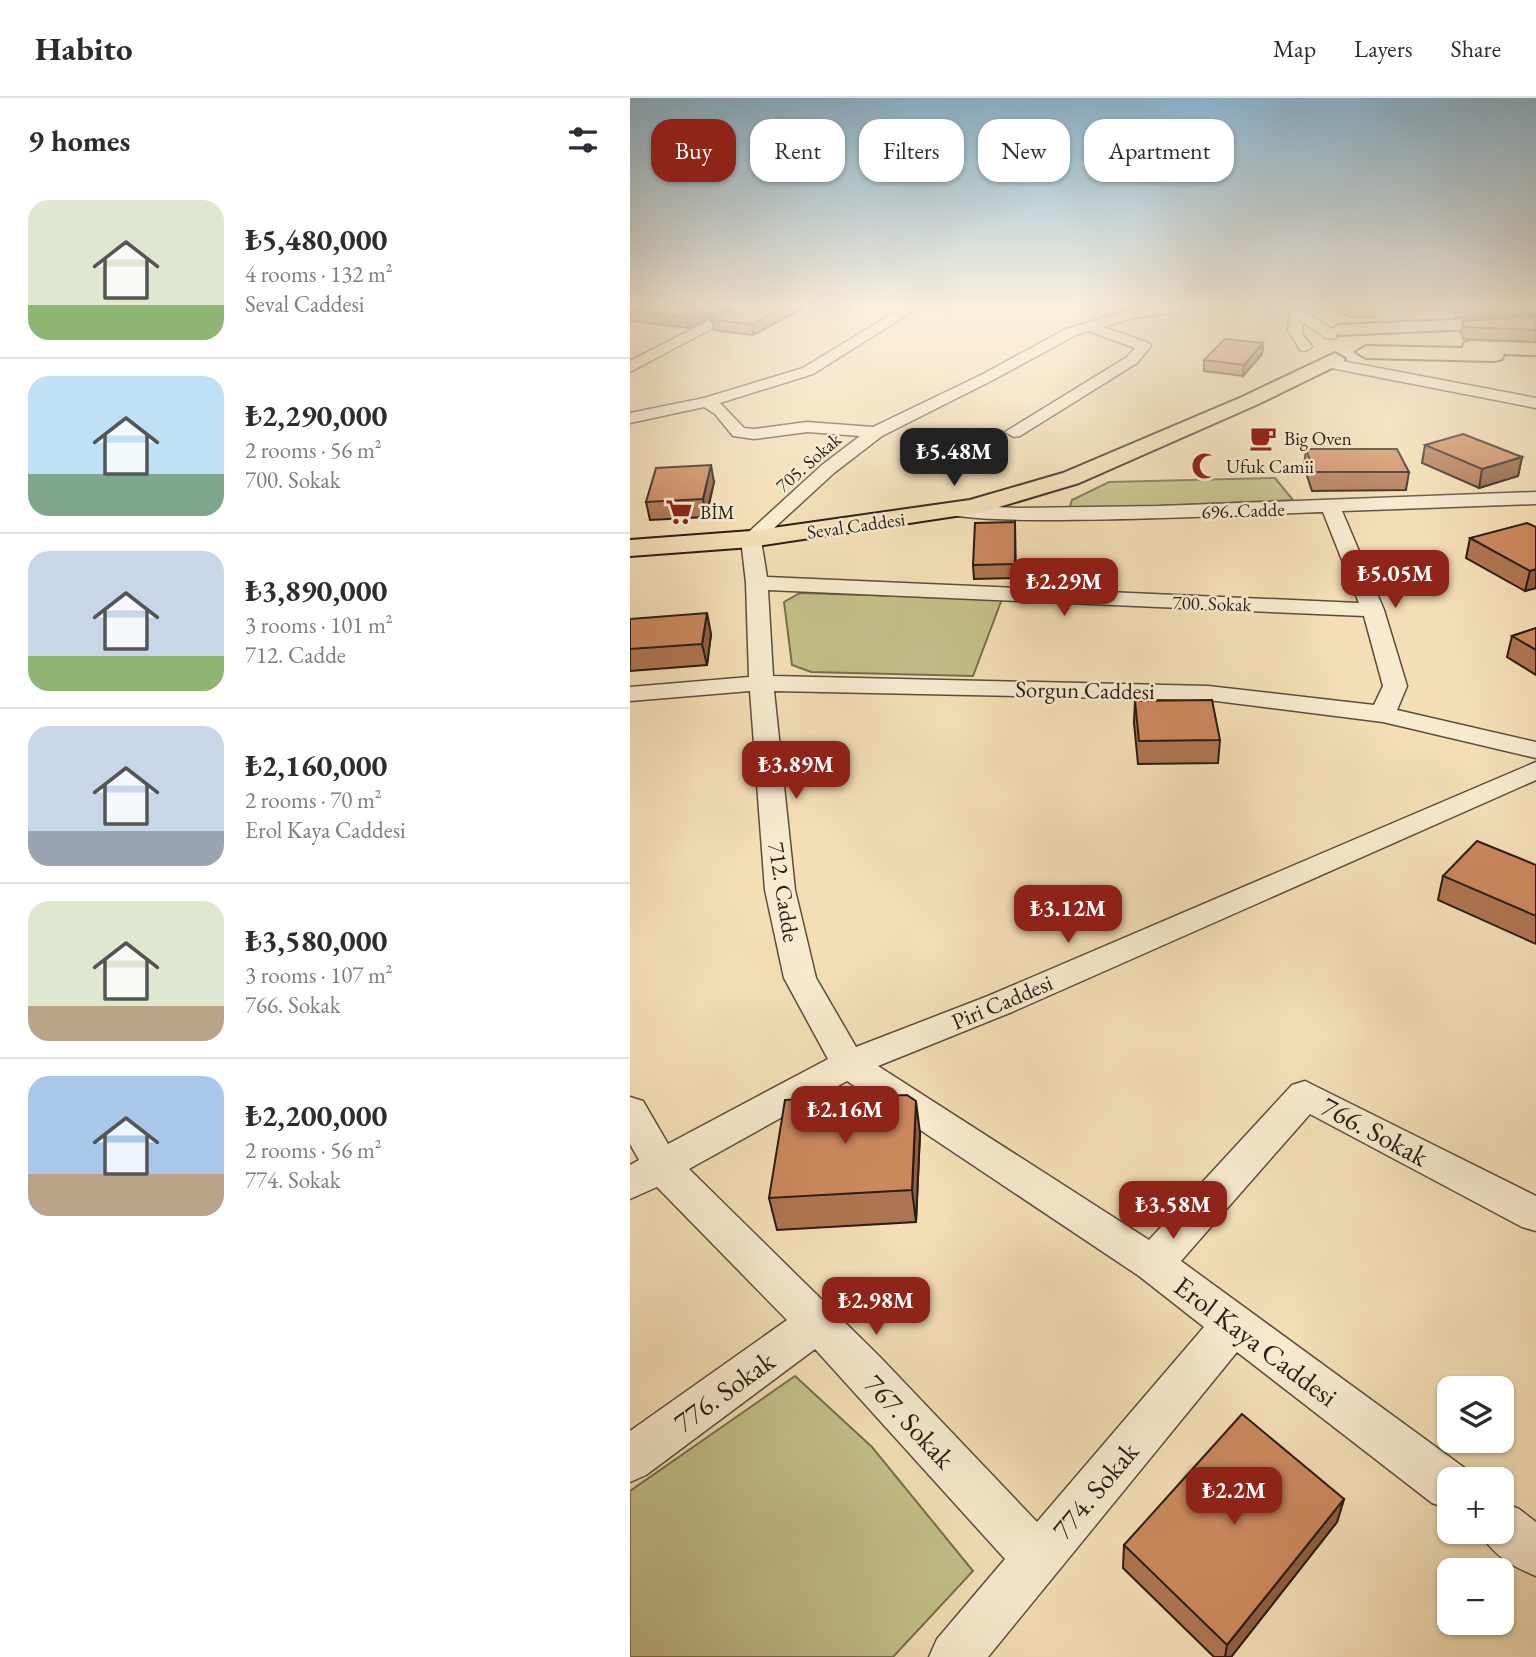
<!DOCTYPE html>
<html lang="en">
<head>
<meta charset="utf-8">
<style>
  :root { --surface:#fff; --page:#f7f7f7; --text:#2b2b33; --muted:#7c7c81; --line:#e1e1e2; --accent:#8f2418 }
  body { margin:0; font-family:"EB Garamond",serif; background:var(--page); color:var(--text); height:100vh; display:flex; flex-direction:column; font-size:26px; white-space:nowrap }
  * { box-sizing:border-box; margin:0 }
  p { font-size:23px; color:var(--muted) }
  .icon { flex:none; width:38px; height:38px; fill:none; stroke:currentColor; stroke-width:2; stroke-linecap:round; stroke-linejoin:round }
  .map { position:relative; flex:1; overflow:hidden }
  .panel { display:flex; flex-direction:column; background:var(--surface); width:630px }
  .panel>* { flex:none }
  .top-card { position:absolute; left:21px; top:21px; width:665px; height:63px; display:flex; gap:14px }
  .fabs { position:absolute; left:807px; top:1278px; display:grid; gap:14px }
  .fabs a { display:grid; place-items:center; width:77px; height:77px; border-radius:14px; background:var(--surface); box-shadow:0 2px 5px #0004; font-size:35px }
  .price { position:absolute; translate:-50% -60px; padding:0 16px; border-radius:14px; background:var(--accent); color:#fff; font-size:23px; line-height:46px; filter:drop-shadow(0 2px 4px #0008) }
  .price::after { content:''; position:absolute; left:50%; top:42px; width:21px; height:16px; margin-left:-10px; background:inherit; clip-path:polygon(0 0,100% 0,50% 100%) }
  .price.selected { background:#222; color:#fff }
  ul { padding:0; list-style:none }
  li { display:flex; align-items:center; gap:21px; height:175px; padding:0 28px }
  li+li { border-top:2px solid var(--line) }
  li span { display:grid; place-items:center; flex:none; width:196px; height:140px; border-radius:21px; color:#555 }
  li>.icon { margin-inline-start:auto }
  span .icon { width:84px; height:84px; fill:#fffc; stroke-width:1 }
  li b { font-size:30px }
  h2 { display:flex; justify-content:space-between; align-items:center; height:84px; padding:0 28px; font-size:30px }
  .pill { padding:0 24px; border-radius:21px; background:var(--surface); box-shadow:0 2px 5px #0004; font-size:24px; line-height:63px }
  .pill.selected { background:var(--accent); color:#fff }
  header { display:flex; align-items:center; gap:42px; box-sizing:border-box; height:98px; padding:0 35px; background:var(--surface); border-bottom:2px solid var(--line) }
  header strong { font-size:33px }
  nav { display:flex; gap:38px; margin-inline-start:auto; font-size:24px }
  main { display:flex; flex:1; min-height:0 }
  .map>svg:first-child { display:block }
</style>
</head>
<body>
<header>
<strong>Habito</strong>
<nav><a>Map</a><a>Layers</a><a>Share</a></nav>
</header>
<main>
<section class="panel">
<h2>9 homes<svg class="icon" aria-label="filters" viewBox="0 0 24 24"><path d="M4 7h16M4 17h16"/><circle cx="9" cy="7" r="2"/><circle cx="15" cy="17" r="2"/></svg></h2>
<ul>
<li><span style="background:linear-gradient(#dfe7d0 75%,#8fb573 0)"><svg class="icon" aria-label="home" viewBox="0 0 24 24"><path d="M3 11l9-7 9 7M6 9v11h12V9"/></svg></span><div><b>₺5,480,000</b><p>4 rooms · 132 m²</p><p>Seval Caddesi</p></div></li>
<li><span style="background:linear-gradient(#bfe0f5 70%,#7fa58c 0)"><svg class="icon" aria-label="home" viewBox="0 0 24 24"><path d="M3 11l9-7 9 7M6 9v11h12V9"/></svg></span><div><b>₺2,290,000</b><p>2 rooms · 56 m²</p><p>700. Sokak</p></div></li>
<li><span style="background:linear-gradient(#c9d6e8 75%,#8fb573 0)"><svg class="icon" aria-label="home" viewBox="0 0 24 24"><path d="M3 11l9-7 9 7M6 9v11h12V9"/></svg></span><div><b>₺3,890,000</b><p>3 rooms · 101 m²</p><p>712. Cadde</p></div></li>
<li><span style="background:linear-gradient(#c9d6e8 75%,#9aa5b1 0)"><svg class="icon" aria-label="home" viewBox="0 0 24 24"><path d="M3 11l9-7 9 7M6 9v11h12V9"/></svg></span><div><b>₺2,160,000</b><p>2 rooms · 70 m²</p><p>Erol Kaya Caddesi</p></div></li>
<li><span style="background:linear-gradient(#dfe7d0 75%,#b9a48a 0)"><svg class="icon" aria-label="home" viewBox="0 0 24 24"><path d="M3 11l9-7 9 7M6 9v11h12V9"/></svg></span><div><b>₺3,580,000</b><p>3 rooms · 107 m²</p><p>766. Sokak</p></div></li>
<li><span style="background:linear-gradient(#a9c7e8 70%,#b9a48a 0)"><svg class="icon" aria-label="home" viewBox="0 0 24 24"><path d="M3 11l9-7 9 7M6 9v11h12V9"/></svg></span><div><b>₺2,200,000</b><p>2 rooms · 56 m²</p><p>774. Sokak</p></div></li>
</ul>
</section>
<div class="map">
<svg width="906" height="1559" viewBox="0 0 906 1559">
  <rect width="100%" height="100%" fill="#f3deb5"/>
  <filter id="stains"><feTurbulence type="fractalNoise" baseFrequency=".00286" numOctaves="4"/><feColorMatrix values="0 0 0 0 .2 0 0 0 0 .09 0 0 0 0 .02 0 0 0 .5 -.17"/></filter>
  <radialGradient id="worn" r=".72"><stop offset=".6" stop-color="#630" stop-opacity="0"/><stop offset="1" stop-color="#630" stop-opacity=".3"/></radialGradient>
  <g fill="#c3bf88" stroke="#766e4f" stroke-width="2">
    <path d="M 645,380 L 663,402 L 451,411 L 440,408 L 442,402 L 479,384 Z"/>
    <path d="M 170,495 L 372,501 L 343,578 L 181,574 L 162,567 L 154,504 Z"/>
    <path d="M 165,1278 L 242,1349 L 343,1473 L 263,1559 L 0,1559 L 0,1393 Z"/>
  </g>
  <g fill="none" stroke-linecap="round" stroke-linejoin="round">
    <g stroke="#5c4c3e" stroke-width="3">
      <g id="minor">
        <path d="M 111,206 L 128,206 L 0,274 L 0,263 Z"/>
        <path d="M 278,206 L 294,206 L 183,276 L 90,305 L 114,330 L 124,331 L 177,324 L 243,329 L 353,276 L 436,231 L 501,212 L 548,206 L 584,206 L 577,210 L 503,220 L 473,229 L 519,245 L 521,248 L 507,265 L 390,338 L 384,339 L 375,334 L 497,259 L 505,250 L 458,233 L 446,237 L 363,282 L 252,338 L 204,375 L 131,442 L 137,479 L 729,505 L 693,414 C 648,415 328,432 313,413 L 323,407 L 389,410 L 530,408 L 906,394 L 906,406 L 712,413 L 754,512 L 777,588 L 767,612 L 906,644 L 906,660 L 753,624 L 578,602 L 144,593 L 165,792 L 186,880 L 226,949 L 358,898 L 906,664 L 906,682 L 382,914 L 248,968 L 519,1142 L 662,987 L 675,983 L 906,1098 L 906,1133 L 892,1129 L 680,1016 L 551,1163 L 836,1371 L 840,1381 L 819,1381 L 819,1411 L 802,1405 L 607,1254 L 358,1559 L 299,1559 L 307,1541 L 375,1461 L 185,1251 L 16,1377 L 0,1384 L 0,1333 L 157,1222 L 27,1089 L 0,1101 L 0,1067 L 9,1062 L 0,1046 L 0,999 L 13,1003 L 38,1046 L 198,961 L 154,880 L 135,792 L 120,593 L 0,603 L 0,589 L 119,579 L 116,485 L 111,441 L 192,367 L 230,338 L 177,334 L 124,341 L 103,338 L 85,316 L 74,309 L 0,325 L 0,315 L 74,300 L 173,270 ZM 138,492 L 734,518 L 753,588 L 744,607 L 578,588 L 143,578 ZM 217,983 L 509,1178 L 574,1229 L 407,1424 L 250,1259 L 59,1071 Z"/>
        <path d="M 661,206 L 675,206 L 674,213 L 706,234 L 706,240 L 696,240 L 672,224 L 673,237 L 682,249 L 675,253 L 670,252 L 658,232 Z"/>
        <path d="M 696,260 L 906,300 L 906,310 L 691,268 L 688,265 Z"/>
        <path d="M 872,1404 L 889,1411 L 906,1424 L 906,1478 C 885,1470 859,1455 850,1433 L 872,1433 Z"/>
      </g>
    </g>
    <g stroke="#291c16" stroke-width="4">
      <g id="major">
        <path d="M 906,218 L 906,228 L 709,237 L 700,232 L 709,227 Z"/>
        <path d="M 841,243 L 906,245 L 906,257 L 874,256 L 872,261 L 865,263 L 736,260 L 726,254 L 736,248 L 833,250 L 834,245 Z"/>
        <path d="M 705,255 L 715,261 L 712,265 L 626,307 L 449,385 L 352,414 L 121,449 L 0,458 L 0,442 L 121,433 L 340,402 L 433,375 L 612,299 Z"/>
      </g>
    </g>
    <use href="#minor" fill="#f7eacf" fill-rule="evenodd"/>
    <use href="#major" fill="#f3deb5" fill-rule="evenodd"/>
  </g>
  <g fill="#af7550" stroke="#291c16" stroke-width="2">
    <path d="M 106,206 L 59,230 L 0,223 L 0,207 Z"/>
    <path d="M 113,206 L 202,206 L 200,208 L 181,206 L 123,237 L 84,232 L 82,222 Z"/>
    <path d="M 700,206 L 764,206 L 764,207 L 745,212 L 744,219 L 719,219 Z"/>
    <path d="M 822,206 L 906,206 L 906,215 L 826,219 Z"/>
    <path d="M 906,219 L 906,244 L 833,241 L 831,234 L 833,223 Z"/>
    <path d="M 633,245 L 632,256 L 613,278 L 574,273 L 574,262 Z"/>
    <path d="M 795,347 L 892,359 L 888,378 L 849,390 L 792,365 Z"/>
    <path d="M 676,351 L 779,374 L 776,392 L 682,393 L 674,369 Z"/>
    <path d="M 84,384 L 76,419 L 20,422 L 16,404 Z"/>
    <path d="M 385,424 L 386,480 L 344,481 L 343,467 Z"/>
    <path d="M 906,429 L 906,490 L 895,493 L 836,460 L 840,440 Z"/>
    <path d="M 0,521 L 81,536 L 77,567 L 0,573 Z"/>
    <path d="M 906,530 L 906,577 L 877,559 L 882,538 Z"/>
    <path d="M 505,603 L 590,642 L 588,665 L 508,666 L 504,625 Z"/>
    <path d="M 906,767 L 906,846 L 808,802 L 813,778 Z"/>
    <path d="M 290,1035 L 286,1124 L 147,1132 L 139,1100 Z"/>
    <path d="M 714,1401 L 707,1424 L 601,1559 L 584,1559 L 493,1470 L 494,1447 Z"/>
  </g>
  <g fill="#8f5f41" stroke="#291c16" stroke-width="2">
    <path d="M 84,206 L 106,206 L 59,230 L 57,219 Z"/>
    <path d="M 161,206 L 181,206 L 123,237 L 122,226 Z"/>
    <path d="M 742,206 L 764,206 L 764,207 L 745,212 L 745,209 Z"/>
    <path d="M 633,245 L 632,256 L 613,278 L 614,267 Z"/>
    <path d="M 892,359 L 888,378 L 849,390 L 852,371 Z"/>
    <path d="M 81,367 L 84,384 L 76,419 L 73,401 Z"/>
    <path d="M 906,471 L 906,490 L 895,493 L 900,473 Z"/>
    <path d="M 77,515 L 81,536 L 77,567 L 72,546 Z"/>
    <path d="M 286,1003 L 290,1035 L 286,1124 L 282,1092 Z"/>
    <path d="M 714,1401 L 707,1424 L 601,1559 L 595,1559 L 597,1547 Z"/>
  </g>
  <g fill="#cc885d" stroke="#291c16" stroke-width="2">
    <path d="M 2,206 L 84,206 L 57,219 L 0,213 L 0,207 Z"/>
    <path d="M 113,206 L 161,206 L 122,226 L 82,222 Z"/>
    <path d="M 716,206 L 744,206 L 745,209 L 720,209 Z"/>
    <path d="M 827,206 L 877,206 L 828,208 Z"/>
    <path d="M 906,219 L 906,232 L 835,229 L 833,223 Z"/>
    <path d="M 595,241 L 633,245 L 614,267 L 574,262 Z"/>
    <path d="M 833,336 L 892,359 L 852,371 L 795,347 Z"/>
    <path d="M 676,351 L 767,351 L 779,374 L 684,374 Z"/>
    <path d="M 81,367 L 73,401 L 16,404 L 26,370 Z"/>
    <path d="M 385,424 L 385,466 L 343,467 L 345,425 Z"/>
    <path d="M 897,425 L 906,429 L 906,471 L 900,473 L 840,440 Z"/>
    <path d="M 77,515 L 72,546 L 0,551 L 0,521 Z"/>
    <path d="M 906,530 L 906,552 L 882,538 Z"/>
    <path d="M 582,602 L 590,642 L 509,643 L 505,603 Z"/>
    <path d="M 847,743 L 906,767 L 906,818 L 813,778 Z"/>
    <path d="M 277,997 L 286,1003 L 282,1092 L 139,1100 L 155,1002 Z"/>
    <path d="M 612,1316 L 714,1401 L 597,1547 L 494,1447 Z"/>
  </g>
  <linearGradient id="sky" x2="0" y2="1"><stop stop-color="#8ab7d3"/><stop offset="0.49" stop-color="#faf0de"/><stop offset="1" stop-color="#faf0de" stop-opacity="0"/></linearGradient>
  <rect width="906" height="424" fill="url(#sky)"/>
  <defs>
    <g id="cafe-bare" transform="scale(2.1)"><path d="M-5.5-4.5H6V0H3Q3 3.5 0 3.5H-2.5Q-5.5 3.5-5.5 0ZM3-3.2v2h1.7v-2ZM-6 4.5H4V6H-6Z" fill="#8f2418" stroke="#f7eacf" stroke-width="2.5" paint-order="stroke"/></g>
    <g id="mosque-bare" transform="scale(2.1)"><path d="M3.5-4.9A6 6 0 1 0 3.5 4.9A5 5 0 1 1 3.5-4.9Z" fill="#8f2418" stroke="#f7eacf" stroke-width="2.5" paint-order="stroke"/></g>
    <g id="supermarket-bare" transform="scale(2.1)"><path d="M-6-5.5h2.5l.6 2H6L4.5 2H-2.5L-4.4-4H-6ZM-1.5 3.2a1.3 1.3 0 1 0 .1 0ZM3 3.2a1.3 1.3 0 1 0 .1 0Z" fill="#8f2418" stroke="#f7eacf" stroke-width="2.5" paint-order="stroke"/></g>
  </defs>
  <g fill-rule="evenodd">
    <use href="#cafe-bare" x="633" y="340"/>
    <use href="#mosque-bare" x="575" y="368"/>
    <use href="#supermarket-bare" x="49" y="414"/>
  </g>
  <g text-anchor="middle" stroke-width="5" stroke-linejoin="round" paint-order="stroke">
    <g font-size="19" fill="#291c16" stroke="#f7eacf" text-anchor="start">
      <text x="654" y="347">Big Oven</text>
      <text x="596" y="375">Ufuk Camii</text>
      <text x="70" y="421">BİM</text>
    </g>
    <g font-size="19" fill="#291c16" stroke="#f7eacf">
      <text transform="translate(178 364) rotate(-41)" y="7">705. Sokak</text>
      <text transform="translate(613 412) rotate(-2)" y="7">696. Cadde</text>
      <text transform="translate(226 427) rotate(-8)" y="7">Seval Caddesi</text>
      <text transform="translate(582 505) rotate(2)" y="7">700. Sokak</text>
    </g>
    <g font-size="23" fill="#291c16" stroke="#f7eacf">
      <text transform="translate(455 592) rotate(1)" y="8">Sorgun Caddesi</text>
      <text transform="translate(154 794) rotate(81)" y="8">712. Cadde</text>
      <text transform="translate(372 904) rotate(-23)" y="8">Piri Caddesi</text>
    </g>
    <g font-size="28" fill="#291c16" stroke="#f7eacf">
      <text transform="translate(745 1033) rotate(28)" y="10">766. Sokak</text>
      <text transform="translate(626 1243) rotate(37)" y="10">Erol Kaya Caddesi</text>
      <text transform="translate(94 1293) rotate(-36)" y="10">776. Sokak</text>
      <text transform="translate(280 1323) rotate(47)" y="10">767. Sokak</text>
      <text transform="translate(465 1392) rotate(-50)" y="10">774. Sokak</text>
    </g>
  </g>
  <rect width="100%" height="100%" filter="url(#stains)"/>
  <rect width="100%" height="100%" fill="url(#worn)"/>
</svg>
<div class="fabs">
<a><svg class="icon" aria-label="layers" viewBox="0 0 24 24"><path d="M12 4l9 5-9 5-9-5zM3 14l9 5 9-5"/></svg></a>
<a>+</a>
<a>−</a>
</div>
<b class="price selected" style="left:324px;top:390px">₺5.48M</b>
<b class="price" style="left:765px;top:512px">₺5.05M</b>
<b class="price" style="left:434px;top:520px">₺2.29M</b>
<b class="price" style="left:166px;top:703px">₺3.89M</b>
<b class="price" style="left:438px;top:847px">₺3.12M</b>
<b class="price" style="left:215px;top:1048px">₺2.16M</b>
<b class="price" style="left:543px;top:1143px">₺3.58M</b>
<b class="price" style="left:246px;top:1239px">₺2.98M</b>
<b class="price" style="left:604px;top:1429px">₺2.2M</b>
<div class="top-card">
<a class="pill selected">Buy</a>
<a class="pill">Rent</a>
<a class="pill">Filters</a>
<a class="pill">New</a>
<a class="pill">Apartment</a>
</div>
</div>
</main>
</body>
</html>
